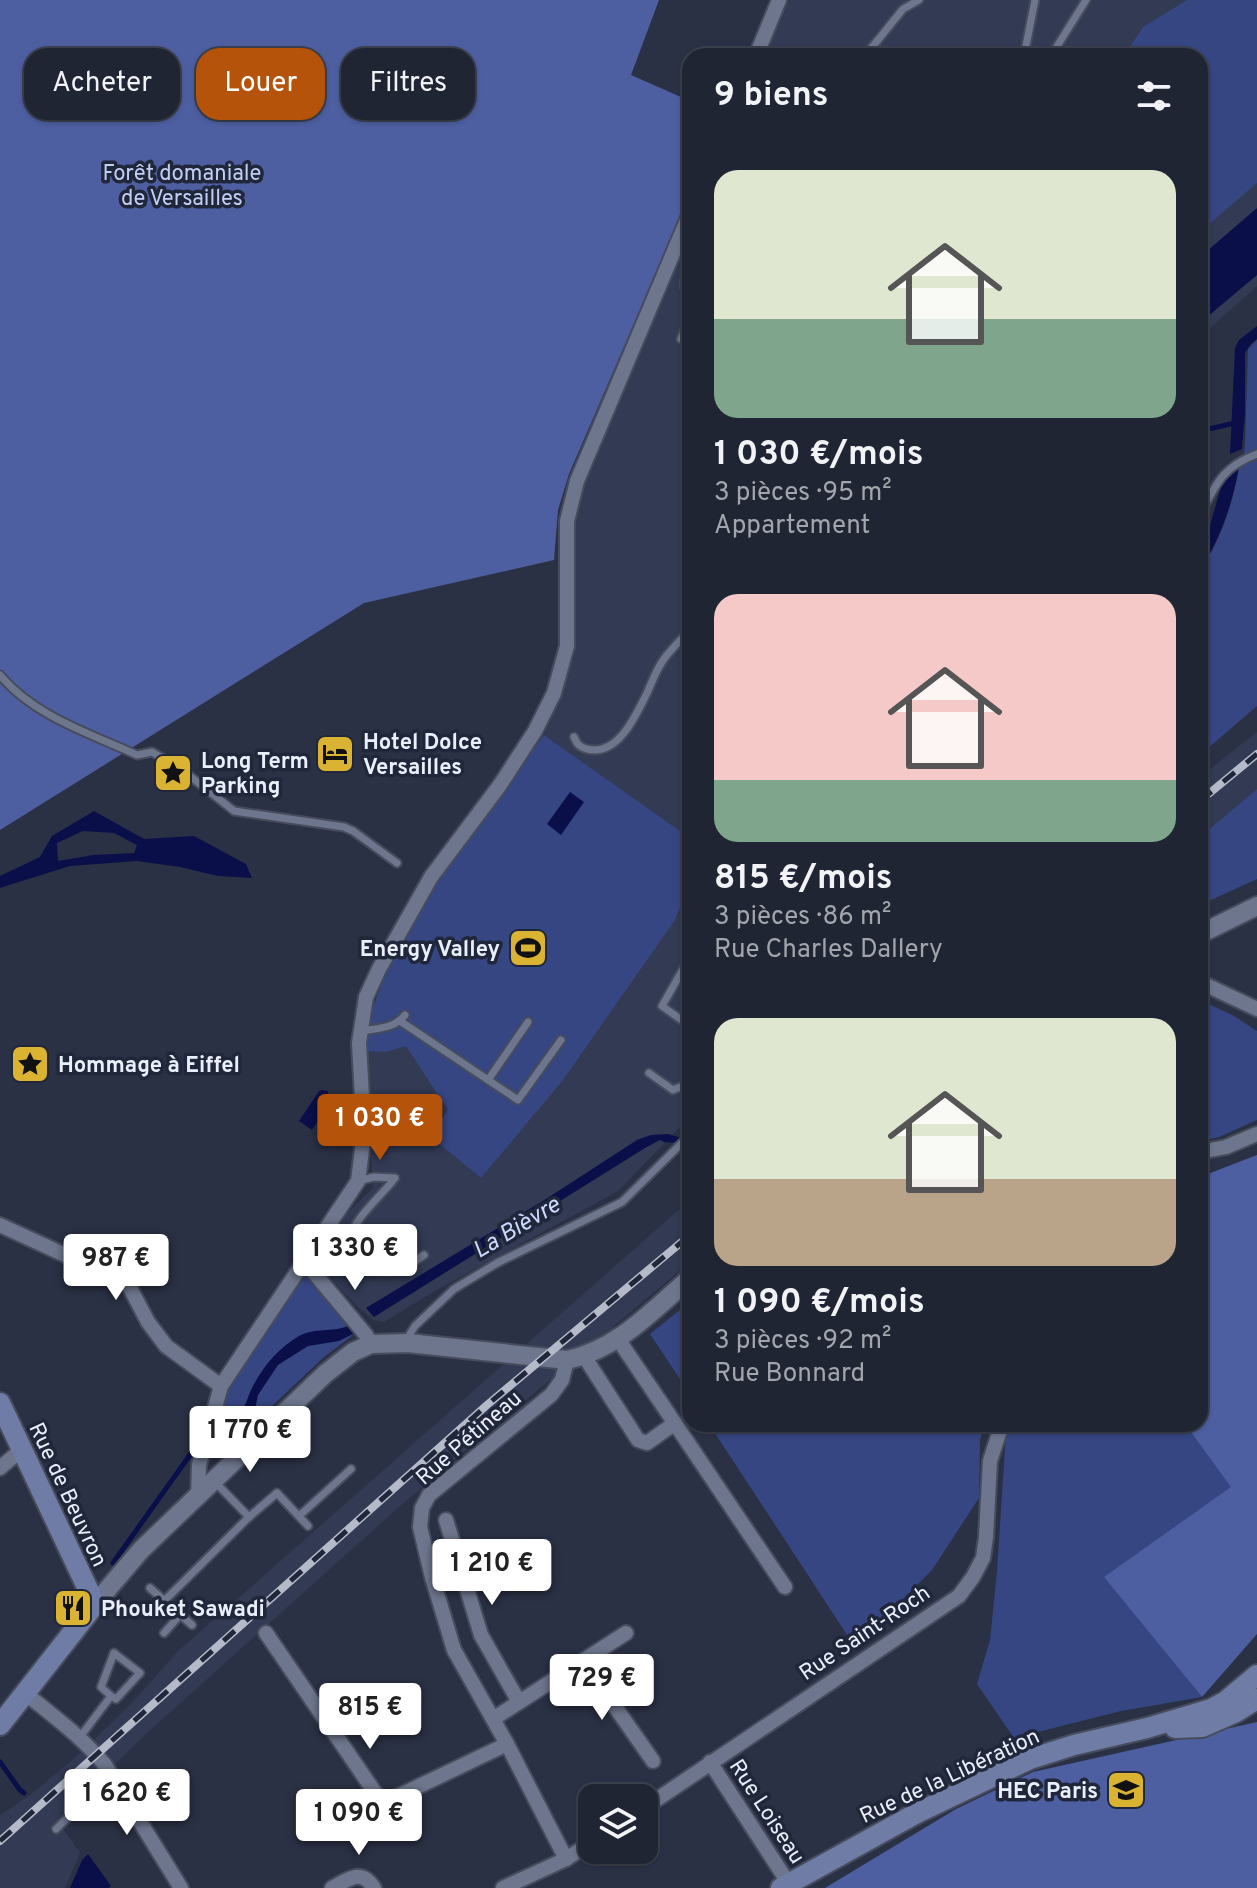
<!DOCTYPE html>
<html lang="fr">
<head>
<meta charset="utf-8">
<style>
  :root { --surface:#202534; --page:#2d3140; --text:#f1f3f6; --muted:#a2a5ac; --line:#3d424f; --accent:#b45309 }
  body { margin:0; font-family:Overpass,sans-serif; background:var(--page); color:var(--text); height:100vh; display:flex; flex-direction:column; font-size:30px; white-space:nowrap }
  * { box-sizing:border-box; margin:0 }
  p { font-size:26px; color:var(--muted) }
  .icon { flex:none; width:44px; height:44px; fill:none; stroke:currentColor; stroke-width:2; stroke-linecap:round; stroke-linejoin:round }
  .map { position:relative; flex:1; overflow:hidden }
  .panel { position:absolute; left:682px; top:48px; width:526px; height:1384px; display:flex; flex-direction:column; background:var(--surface); border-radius:24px; box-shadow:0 2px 6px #0004,0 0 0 2px var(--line) }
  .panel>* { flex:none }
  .top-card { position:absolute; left:24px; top:48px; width:538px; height:72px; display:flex; gap:16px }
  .controls { position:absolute; left:578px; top:1784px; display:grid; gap:16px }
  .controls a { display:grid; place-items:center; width:80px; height:80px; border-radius:16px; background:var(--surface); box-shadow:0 2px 6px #0004,0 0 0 2px var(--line); font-size:40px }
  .price { position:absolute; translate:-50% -68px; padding:0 18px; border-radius:8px; background:#fff; color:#222; font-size:26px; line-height:52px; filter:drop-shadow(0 2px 4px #0008) }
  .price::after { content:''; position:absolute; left:50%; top:48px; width:24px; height:18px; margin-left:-12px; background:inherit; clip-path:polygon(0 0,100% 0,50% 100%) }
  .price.current { background:var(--accent); color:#fff }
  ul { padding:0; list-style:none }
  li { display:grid; align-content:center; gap:16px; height:424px; padding:0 32px }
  li span { display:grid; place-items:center; height:248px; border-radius:24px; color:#555 }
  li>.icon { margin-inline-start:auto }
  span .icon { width:144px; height:144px; fill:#fffc; stroke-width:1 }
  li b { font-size:34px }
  h2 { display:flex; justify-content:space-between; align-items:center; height:96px; padding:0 32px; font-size:34px }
  .tag { padding:0 28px; border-radius:24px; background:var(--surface); box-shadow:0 2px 6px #0004,0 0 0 2px var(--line); font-size:28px; line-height:72px }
  .tag.current { background:var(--accent); color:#fff }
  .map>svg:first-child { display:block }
</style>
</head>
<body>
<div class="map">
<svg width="1257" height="1888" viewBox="0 0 1257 1888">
  <rect width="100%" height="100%" fill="#2b3145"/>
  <g fill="#323a54">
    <path d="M 787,0 L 1257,0 L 1257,286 L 1200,337 L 1200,56 L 763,56 Z"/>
    <path d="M 690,230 L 690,838 L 544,735 L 575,654 L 572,543 L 584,481 Z"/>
    <path d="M 1257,732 L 1257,789 L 1200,837 L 1200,777 Z"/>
    <path d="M 690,884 L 690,1117 L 618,1191 L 435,1291 L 384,1322 L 374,1320 L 359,1308 L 322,1270 L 318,1256 L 343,1221 L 341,1219 L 373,1188 L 366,1051 L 386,1052 L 406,1045 L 675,920 Z"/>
    <path d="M 690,1200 L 690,1262 L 399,1507 L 146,1734 L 57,1820 L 80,1853 L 65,1888 L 0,1888 L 0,1815 L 30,1795 L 77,1756 L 129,1706 L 177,1652 Z"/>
  </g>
  <g fill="#364683">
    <path d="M 1187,0 L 1257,0 L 1257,183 L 1200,232 L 1200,56 L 1124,56 L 1143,27 Z"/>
    <path d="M 1257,340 L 1257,706 L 1200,755 L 1200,569 C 1222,541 1236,494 1240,459 L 1243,461 L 1245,445 L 1248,349 Z"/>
    <path d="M 544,735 L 690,838 L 690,884 L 675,920 L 563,1080 L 481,1178 L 430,1136 L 448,1110 L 406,1046 L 386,1052 L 366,1051 L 374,1004 L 385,976 L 434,888 Z"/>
    <path d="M 1257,789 L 1257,879 L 1200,905 L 1200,837 Z"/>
    <path d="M 1200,1000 L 1234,1016 L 1257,1031 L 1257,1120 L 1219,1137 L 1200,1141 Z"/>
    <path d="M 305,1262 L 353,1335 L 324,1357 L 220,1455 L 215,1452 L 226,1389 Z"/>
    <path d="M 690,1302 L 690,1394 L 650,1334 Z"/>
    <path d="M 709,1424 L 986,1424 L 980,1439 L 979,1498 L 932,1570 L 855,1647 Z"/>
    <path d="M 1010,1424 L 1185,1424 L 1232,1487 L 1105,1577 L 1202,1697 L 1121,1711 L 1014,1738 L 977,1684 L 990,1640 L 997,1572 L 1006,1433 Z"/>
  </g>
  <g fill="#4d5fa1">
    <path d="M 0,0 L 659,0 L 631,75 L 690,101 L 690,194 L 569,474 L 558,510 L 554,560 L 364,603 L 0,830 Z"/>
    <path d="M 1257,1155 L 1257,1634 L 1202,1697 L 1104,1577 L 1231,1487 L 1185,1424 L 1200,1424 L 1200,1177 Z"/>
    <path d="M 1257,1722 L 1257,1888 L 825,1888 L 956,1809 L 1033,1772 Z"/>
  </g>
  <g fill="#0a0f4a" fill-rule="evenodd">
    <path d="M 1257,208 L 1257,275 L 1200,323 L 1200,257 Z"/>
    <path d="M 1257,326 L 1257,339 L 1251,344 L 1245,353 L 1245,414 L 1242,449 L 1230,454 L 1235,348 L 1239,340 Z"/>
    <path d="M 1240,459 C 1236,493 1220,542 1200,569 L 1200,545 L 1210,525 L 1228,463 Z"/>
    <path d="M 570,792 L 584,802 L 561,835 L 547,824 Z"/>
    <path d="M 94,811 L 144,839 L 194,836 L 246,864 L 252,878 L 218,876 L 180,867 L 137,861 L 70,866 L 0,888 L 0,876 L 40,857 L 52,836 ZM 83,831 L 114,833 L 137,845 L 134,853 L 93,855 L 58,861 L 57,843 Z"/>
    <path d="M 322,1090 L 328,1091 L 328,1101 L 330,1102 L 312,1130 L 299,1121 L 319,1091 Z"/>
    <path d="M 668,1134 L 682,1138 L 677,1143 L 664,1142 L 660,1140 L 645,1148 L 374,1317 L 366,1308 L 546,1199 L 637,1140 L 651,1135 Z"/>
    <path d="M 348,1326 L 353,1334 L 339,1341 L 308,1346 L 278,1365 L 258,1395 L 255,1410 L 247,1417 L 218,1435 L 219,1428 C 226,1424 235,1420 240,1414 C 246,1406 248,1395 253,1386 C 264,1365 279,1348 299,1336 C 317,1327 330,1333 348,1326 Z"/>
    <path d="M 88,1854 L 111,1886 L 109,1888 L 70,1888 L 82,1860 Z"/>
  </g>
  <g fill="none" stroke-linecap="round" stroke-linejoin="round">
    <g stroke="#0a0f4a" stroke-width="5">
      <path d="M 1200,431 L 1235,423"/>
      <path d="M 113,1563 L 197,1445"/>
      <path d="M 0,1762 L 20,1790 L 24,1793"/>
    </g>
    <g stroke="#474c5d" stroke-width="11">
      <g id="service">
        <path d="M 865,56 L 903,9 L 919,0"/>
        <path d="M 1024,56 L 1035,0"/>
        <path d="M 1051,56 L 1086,0"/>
        <path d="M 690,266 C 685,277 680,287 690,296"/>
        <path d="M 681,339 L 690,316"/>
        <path d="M 1200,515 C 1216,484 1222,467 1257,454"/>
        <path d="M 0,675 C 34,716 89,733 137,755 L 152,752 L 181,769 L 234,811 L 344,827 L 353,831 L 397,863"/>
        <path d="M 574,737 C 577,744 579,747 587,749 C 618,757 636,715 647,693 C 652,682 657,668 664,659 C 672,648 682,639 690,630"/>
        <path d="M 690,957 L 662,1006 L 690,1026"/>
        <path d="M 400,1021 L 518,1100 L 561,1040"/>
        <path d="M 362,1031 C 378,1028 394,1029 405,1015"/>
        <path d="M 649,1073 L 673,1090 L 690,1083"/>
        <path d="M 488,1080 L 528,1022"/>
        <path d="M 358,1181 L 374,1177 L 395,1178 C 384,1193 354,1219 352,1234 L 386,1271 L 405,1268 L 424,1255"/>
        <path d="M 408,1343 L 410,1334 L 415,1326 L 454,1289 L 497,1263 L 622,1202 L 690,1135"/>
        <path d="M 299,1516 L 351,1469"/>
        <path d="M 249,1517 L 277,1493 L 308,1526"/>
        <path d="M 150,1588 L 192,1625"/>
        <path d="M 165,1600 L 249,1517 L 215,1482"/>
        <path d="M 164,1633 L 180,1615"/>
        <path d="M 80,1737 L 111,1696 L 101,1687 L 114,1653 L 140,1673 L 116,1699 L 111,1696"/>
        <path d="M 56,1829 L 96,1790 L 104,1767"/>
      </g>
    </g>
    <g stroke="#474c5d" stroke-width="18">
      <g id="minor">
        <path d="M 756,56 L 779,0"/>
        <path d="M 1200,981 L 1204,984 L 1257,1009"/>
        <path d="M 1200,1152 L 1226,1147 L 1257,1134"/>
        <path d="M 0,1225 L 128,1284 L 148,1322 L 166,1346 L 221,1386"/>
        <path d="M 305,1262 L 366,1335 L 371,1344"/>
        <path d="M 618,1339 L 785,1587"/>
        <path d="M 584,1356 L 638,1440 L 647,1443 L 675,1423"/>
        <path d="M 0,1468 L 21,1450"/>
        <path d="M 198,1496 L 199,1465 L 221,1386 L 358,1181 L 364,1134 L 359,1043 L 366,997 L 379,969 L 431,877 L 500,785 L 535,731 L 554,693 L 567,646 L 567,521 L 577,481 L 690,213"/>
        <path d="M 446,1520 L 481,1635 L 519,1702"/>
        <path d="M 266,1633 L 378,1797 L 390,1800 L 507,1744"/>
        <path d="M 583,1661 L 653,1761"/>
        <path d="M 25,1693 C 53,1716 82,1737 105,1765 L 181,1888"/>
        <path d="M 493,1719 L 626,1633"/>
        <path d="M 710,1762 L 789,1884"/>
        <path d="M 644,1808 L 959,1596 L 973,1577 L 983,1558 L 986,1537 L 990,1461 L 1002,1424"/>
        <path d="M 566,1859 L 507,1744 L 454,1650 L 432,1577 L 420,1527 L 422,1508 L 429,1495 L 551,1395 L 562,1380 L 567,1360"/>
        <path d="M 332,1888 C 349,1879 361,1868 374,1888"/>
        <path d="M 503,1888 L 566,1859 L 592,1842"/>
      </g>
    </g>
    <g stroke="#474c5d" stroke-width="22">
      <g id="tertiary">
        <path d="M 1200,934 L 1257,906"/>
        <path d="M 95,1604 L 141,1550 L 325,1374 L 353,1352 L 371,1344 L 408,1343 L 567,1360 C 618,1349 652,1311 690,1278"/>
      </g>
    </g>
    <g stroke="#474c5d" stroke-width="24">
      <g id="secondary">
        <path d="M 0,1403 L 95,1604 L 0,1725"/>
        <path d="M 1175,1728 L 1202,1727 L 1236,1712 L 1257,1699"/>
        <path d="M 781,1888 L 917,1813 L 1030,1759 L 1074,1745 L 1147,1728 L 1211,1709 L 1226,1701 L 1257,1675"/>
      </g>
    </g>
    <use href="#service" stroke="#6e768d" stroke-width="7"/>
    <use href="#minor" stroke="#6e768d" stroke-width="14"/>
    <use href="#tertiary" stroke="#6e768d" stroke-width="18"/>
    <use href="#secondary" stroke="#6f7ca6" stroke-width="20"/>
    <g stroke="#b5bac9" stroke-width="8">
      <g id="rail">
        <path d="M 1200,801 L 1257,754"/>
        <path d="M 0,1841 L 487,1405 L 690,1235"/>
      </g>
    </g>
    <use href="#rail" stroke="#21273a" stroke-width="5" stroke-dasharray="15" stroke-linecap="butt"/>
  </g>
  <defs>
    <g id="hotel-square" transform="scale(2)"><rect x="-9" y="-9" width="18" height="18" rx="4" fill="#dab333" stroke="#21273a"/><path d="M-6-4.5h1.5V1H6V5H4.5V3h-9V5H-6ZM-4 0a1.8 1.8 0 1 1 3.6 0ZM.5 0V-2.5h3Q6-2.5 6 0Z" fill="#111"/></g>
    <g id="sight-square" transform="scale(2)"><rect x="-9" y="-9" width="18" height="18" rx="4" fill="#dab333" stroke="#21273a"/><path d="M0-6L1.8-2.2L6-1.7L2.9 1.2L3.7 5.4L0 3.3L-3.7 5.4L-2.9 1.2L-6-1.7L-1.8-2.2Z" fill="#111"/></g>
    <g id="stadium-square" transform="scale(2)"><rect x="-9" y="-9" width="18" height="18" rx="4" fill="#dab333" stroke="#21273a"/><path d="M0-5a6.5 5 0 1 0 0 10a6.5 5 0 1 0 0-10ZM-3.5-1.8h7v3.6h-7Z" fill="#111"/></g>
    <g id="restaurant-square" transform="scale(2)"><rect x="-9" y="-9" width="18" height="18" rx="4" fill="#dab333" stroke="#21273a"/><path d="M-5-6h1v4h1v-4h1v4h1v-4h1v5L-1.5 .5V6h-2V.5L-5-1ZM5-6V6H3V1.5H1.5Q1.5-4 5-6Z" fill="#111"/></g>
    <g id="university-square" transform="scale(2)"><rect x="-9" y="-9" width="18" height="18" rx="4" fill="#dab333" stroke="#21273a"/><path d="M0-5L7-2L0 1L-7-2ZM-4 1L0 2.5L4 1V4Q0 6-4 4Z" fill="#111"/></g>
  </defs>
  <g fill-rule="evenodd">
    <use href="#hotel-square" x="335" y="754"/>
    <use href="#sight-square" x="173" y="773"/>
    <use href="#stadium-square" x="528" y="948"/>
    <use href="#sight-square" x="30" y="1064"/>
    <use href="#restaurant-square" x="73" y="1608"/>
    <use href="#university-square" x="1126" y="1790"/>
  </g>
  <g text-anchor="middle" stroke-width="7" stroke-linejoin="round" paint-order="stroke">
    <g font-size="22" fill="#c2cff5" stroke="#21273a">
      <text x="182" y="180">Forêt domaniale<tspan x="182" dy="25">de Versailles</tspan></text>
    </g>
    <g font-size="22" font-weight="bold" fill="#eaeffc" stroke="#21273a" text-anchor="start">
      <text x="363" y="749">Hotel Dolce<tspan x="363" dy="25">Versailles</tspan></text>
      <text x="201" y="768">Long Term<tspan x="201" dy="25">Parking</tspan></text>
      <text x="500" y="956" text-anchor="end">Energy Valley</text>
      <text x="58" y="1072">Hommage à Eiffel</text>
      <text x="101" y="1616">Phouket Sawadi</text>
      <text x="1098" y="1798" text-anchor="end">HEC Paris</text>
    </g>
    <g font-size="22" fill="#eaeffc" stroke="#21273a">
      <text transform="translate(468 1437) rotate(-41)" y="8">Rue Pétineau</text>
      <text transform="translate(69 1494) rotate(65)" y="8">Rue de Beuvron</text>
      <text transform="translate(864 1632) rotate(-34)" y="8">Rue Saint-Roch</text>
      <text transform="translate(949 1775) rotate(-25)" y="8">Rue de la Libération</text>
      <text transform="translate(768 1811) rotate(57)" y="8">Rue Loiseau</text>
    </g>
    <g font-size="24" font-style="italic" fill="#ccd9ff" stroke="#21273a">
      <text transform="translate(516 1227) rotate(-31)" y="8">La Bièvre</text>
    </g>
  </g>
</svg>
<div class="controls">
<a><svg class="icon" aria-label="layers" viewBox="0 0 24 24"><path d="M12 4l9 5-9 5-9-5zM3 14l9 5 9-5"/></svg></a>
</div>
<b class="price current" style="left:380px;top:1162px">1 030 €</b>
<b class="price" style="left:355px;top:1292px">1 330 €</b>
<b class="price" style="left:116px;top:1302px">987 €</b>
<b class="price" style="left:250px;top:1474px">1 770 €</b>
<b class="price" style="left:492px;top:1607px">1 210 €</b>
<b class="price" style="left:602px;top:1722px">729 €</b>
<b class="price" style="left:370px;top:1751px">815 €</b>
<b class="price" style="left:127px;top:1837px">1 620 €</b>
<b class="price" style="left:359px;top:1857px">1 090 €</b>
<div class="top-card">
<a class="tag">Acheter</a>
<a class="tag current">Louer</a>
<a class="tag">Filtres</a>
</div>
<section class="panel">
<h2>9 biens<svg class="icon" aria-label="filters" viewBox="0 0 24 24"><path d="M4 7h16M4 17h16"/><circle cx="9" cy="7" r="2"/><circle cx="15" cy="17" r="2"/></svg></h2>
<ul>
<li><span style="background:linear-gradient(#dfe7d0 60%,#7fa58c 0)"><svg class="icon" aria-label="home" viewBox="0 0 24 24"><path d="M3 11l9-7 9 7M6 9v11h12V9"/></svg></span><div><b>1 030 €/mois</b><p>3 pièces · 95 m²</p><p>Appartement</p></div></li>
<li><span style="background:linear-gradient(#f6c9c9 75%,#7fa58c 0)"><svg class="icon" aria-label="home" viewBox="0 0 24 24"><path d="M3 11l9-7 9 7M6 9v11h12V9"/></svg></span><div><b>815 €/mois</b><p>3 pièces · 86 m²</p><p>Rue Charles Dallery</p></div></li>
<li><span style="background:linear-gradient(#dfe7d0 65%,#b9a48a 0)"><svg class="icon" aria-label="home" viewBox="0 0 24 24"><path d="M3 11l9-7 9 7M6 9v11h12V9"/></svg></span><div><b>1 090 €/mois</b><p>3 pièces · 92 m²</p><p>Rue Bonnard</p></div></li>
</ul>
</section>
</div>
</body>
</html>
